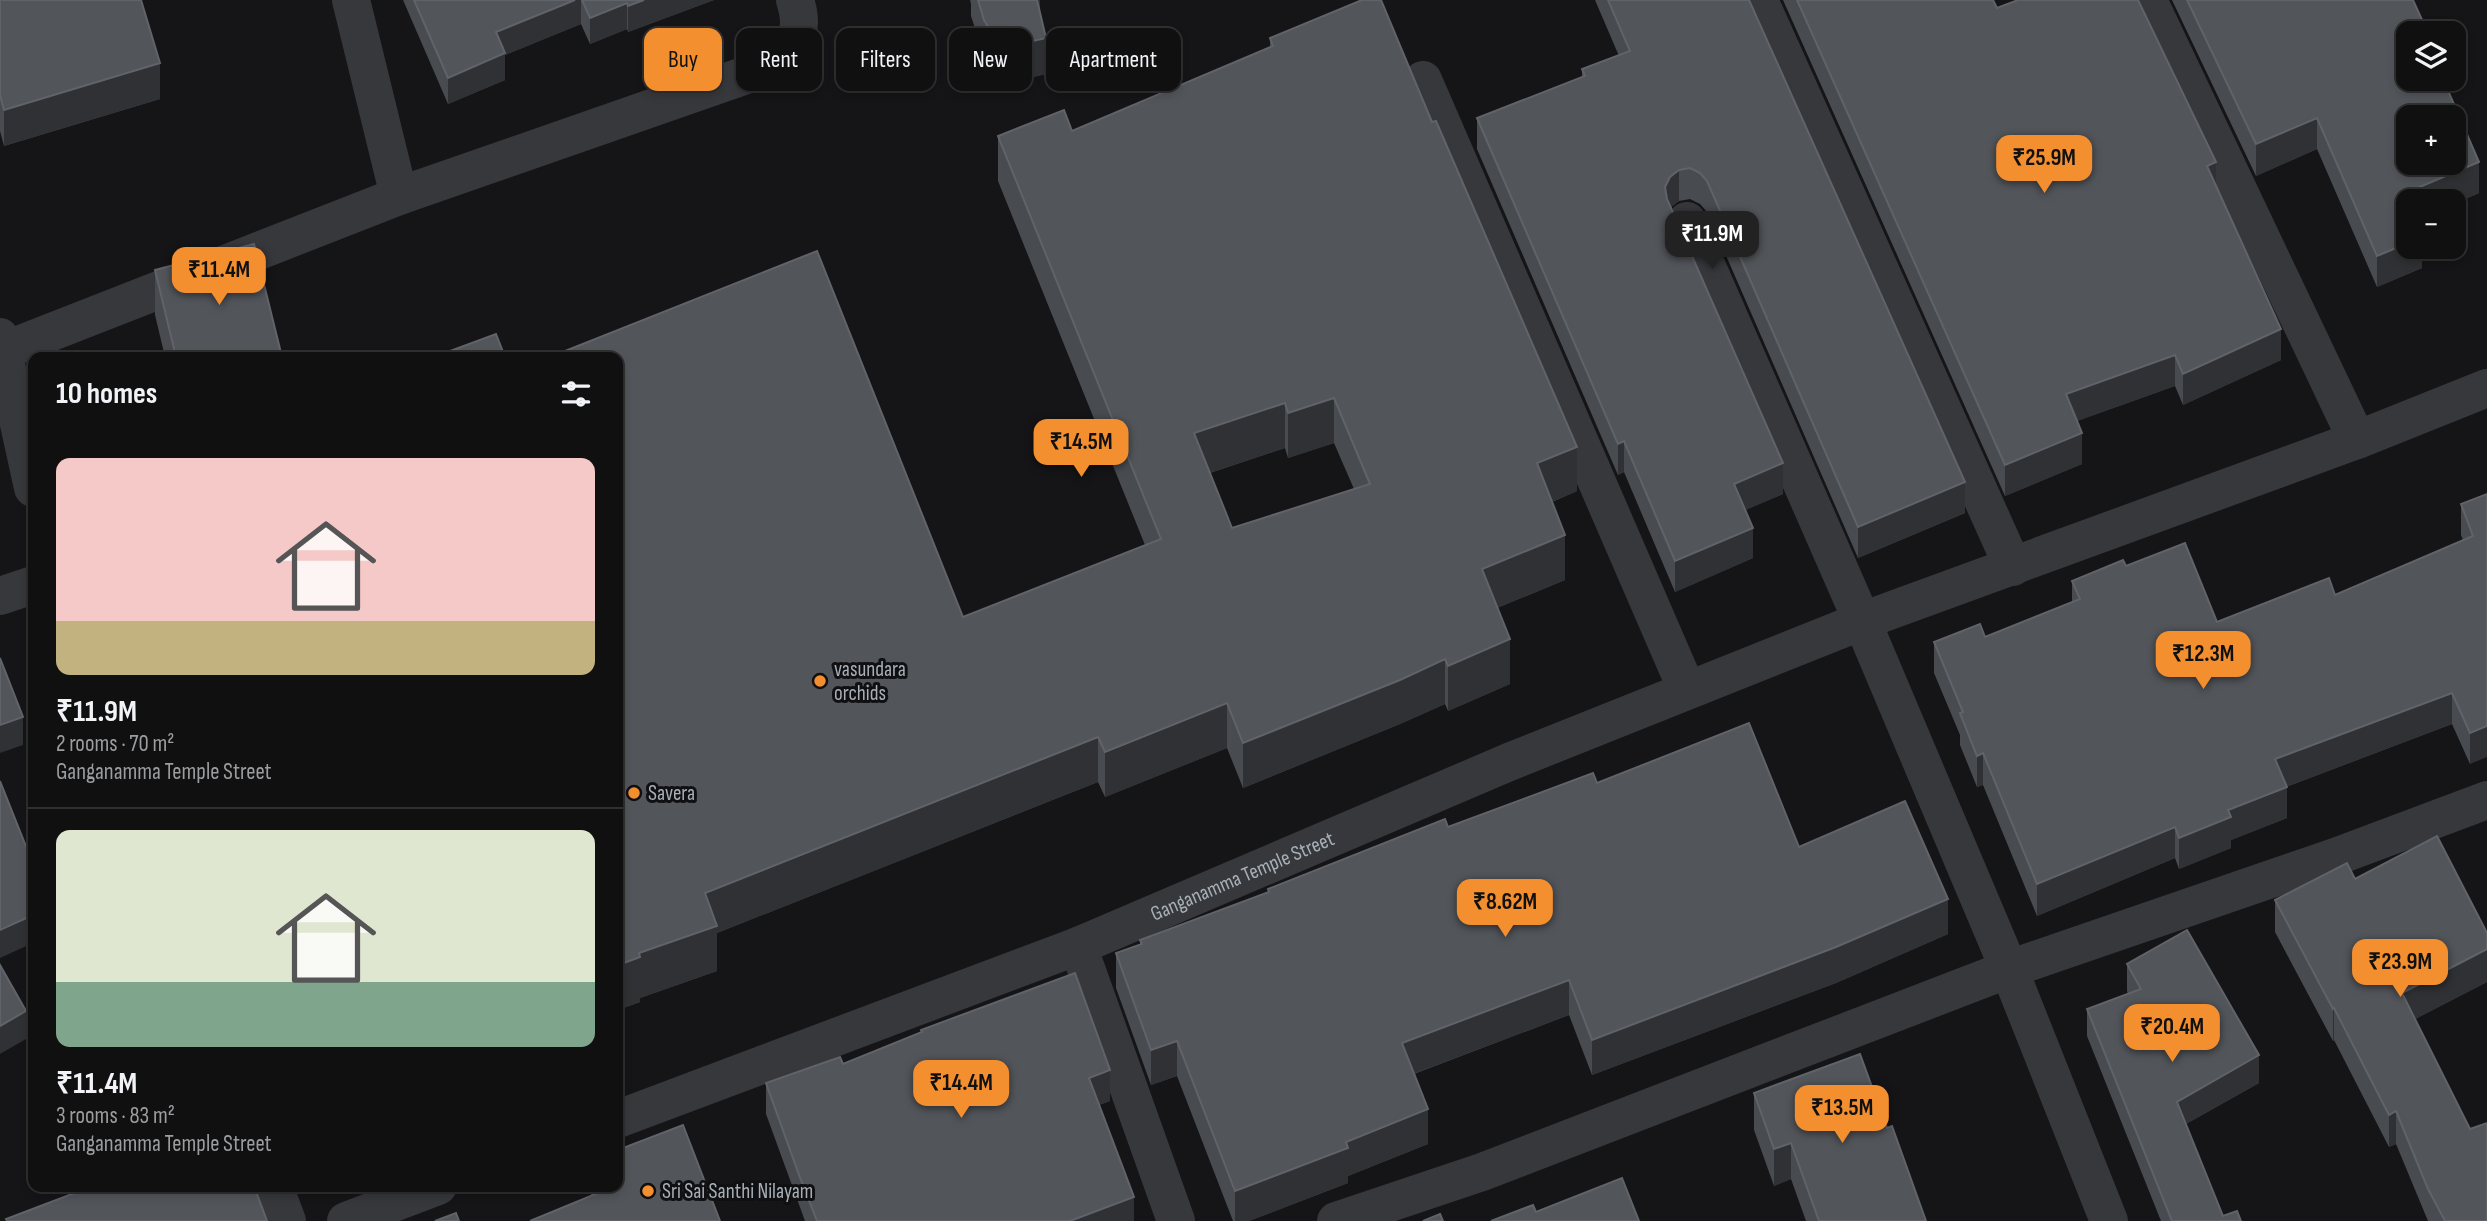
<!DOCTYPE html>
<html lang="en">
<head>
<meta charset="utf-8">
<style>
  :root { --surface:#101011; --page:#1e1e1f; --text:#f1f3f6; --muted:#9c9d9f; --line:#303031; --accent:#f48f30 }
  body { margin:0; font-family:"Sofia Sans Condensed",sans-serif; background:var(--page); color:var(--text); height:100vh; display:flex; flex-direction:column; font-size:26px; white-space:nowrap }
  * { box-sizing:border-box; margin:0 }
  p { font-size:23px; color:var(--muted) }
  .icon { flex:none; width:38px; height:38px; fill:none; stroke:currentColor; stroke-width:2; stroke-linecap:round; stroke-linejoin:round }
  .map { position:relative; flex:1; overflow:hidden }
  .side { position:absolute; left:28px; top:352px; width:595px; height:840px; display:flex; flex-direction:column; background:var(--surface); border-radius:14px; box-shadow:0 4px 10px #0003,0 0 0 2px var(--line) }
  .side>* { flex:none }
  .guide { position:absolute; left:644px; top:28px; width:665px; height:63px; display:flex; gap:14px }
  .fabs { position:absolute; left:2396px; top:21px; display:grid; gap:14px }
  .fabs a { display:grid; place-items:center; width:70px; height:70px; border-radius:14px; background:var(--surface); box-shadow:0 4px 10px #0003,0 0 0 2px var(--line); font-size:35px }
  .price { position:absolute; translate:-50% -60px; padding:0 16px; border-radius:14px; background:var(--accent); color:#111; font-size:23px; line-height:46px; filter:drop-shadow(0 2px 4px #0008) }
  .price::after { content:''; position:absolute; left:50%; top:42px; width:21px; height:16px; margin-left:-10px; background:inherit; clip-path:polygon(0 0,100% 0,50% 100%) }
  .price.current { background:#222; color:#fff }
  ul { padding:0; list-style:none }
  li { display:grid; align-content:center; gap:14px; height:371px; padding:0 28px }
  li+li { border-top:2px solid var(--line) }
  li span { display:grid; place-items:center; height:217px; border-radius:14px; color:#555 }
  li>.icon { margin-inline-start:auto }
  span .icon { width:126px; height:126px; fill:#fffc; stroke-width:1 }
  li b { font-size:30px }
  h2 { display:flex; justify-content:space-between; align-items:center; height:84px; padding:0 28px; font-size:30px }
  .chip { padding:0 24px; border-radius:14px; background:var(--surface); box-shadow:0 4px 10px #0003,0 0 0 2px var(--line); font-size:24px; line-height:63px }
  .chip.current { background:var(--accent); color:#111 }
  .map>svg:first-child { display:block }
</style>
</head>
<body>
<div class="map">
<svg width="2487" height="1221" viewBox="0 0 2487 1221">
  <rect width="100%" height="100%" fill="#151517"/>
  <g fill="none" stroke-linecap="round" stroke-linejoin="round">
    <g stroke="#36383c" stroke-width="38">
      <path d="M 351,0 L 399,196"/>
      <path d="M 1759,0 L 2013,567"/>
      <path d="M 2148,0 L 2357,440"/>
      <path d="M 1423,80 L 1687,690"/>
      <path d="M 1687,221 L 1862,621 L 2009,969 L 2109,1221"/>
      <path d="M 0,337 L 33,488"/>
      <path d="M 3,351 L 399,196 L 752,73 C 785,54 809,43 795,0"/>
      <path d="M 0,596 L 33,585"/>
      <path d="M 1078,946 L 1176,1221"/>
      <path id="s1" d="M 618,1119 L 1078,946 L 1509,762 L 1862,621 L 2357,440 L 2487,388"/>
      <path d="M 274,1186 L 287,1221"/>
      <path d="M 346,1221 L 438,1186"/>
      <path d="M 1336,1221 L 1482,1172 L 2009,969 L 2335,857 L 2487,800"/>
    </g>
  </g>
  <g fill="#484b4f" fill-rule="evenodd">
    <path d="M 0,0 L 160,99 L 4,146 L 0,131 Z"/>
    <path d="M 403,0 L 714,0 L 628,32 L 627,29 L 590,44 L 581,24 L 505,55 L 505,80 L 448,104 Z"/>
    <path d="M 970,0 L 1040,0 L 1040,15 L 1046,74 L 1001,84 L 984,56 L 971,16 L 971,4 Z"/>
    <path d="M 1595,0 L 1749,0 L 1965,513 L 1858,558 L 1707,212 L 1700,204 L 1690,199 L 1679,201 L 1671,207 L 1783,494 L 1745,510 L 1753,558 L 1675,592 L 1624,472 L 1618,475 L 1477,149 L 1477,118 L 1582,77 L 1582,69 L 1619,56 Z"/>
    <path d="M 1783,0 L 1993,0 L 1997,8 L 2216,185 L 2281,360 L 2183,405 L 2175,386 L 2077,421 L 2082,464 L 2005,496 Z"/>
    <path d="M 2172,0 L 2413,0 L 2479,193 L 2454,204 L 2454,201 L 2408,201 L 2422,247 L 2422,268 L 2377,287 L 2317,149 L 2256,176 Z"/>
    <path d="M 1270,38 L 1577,491 L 1552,502 L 1565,580 L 1497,608 L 1510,684 L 1448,711 L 1445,704 L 1400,724 L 1243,788 L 1227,748 L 1105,797 L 1098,782 L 717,933 L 717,971 L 640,998 L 640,1002 L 618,1010 L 618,357 L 963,617 L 1145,545 L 998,181 L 998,136 L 1072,131 L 1270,47 ZM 1334,443 L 1354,489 L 1232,528 L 1210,473 L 1285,448 L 1288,458 Z"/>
    <path d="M 155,270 L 282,357 L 165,357 L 155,315 Z"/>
    <path d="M 2487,494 L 2470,764 L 2452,724 L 2286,787 L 2287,818 L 2231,840 L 2231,848 L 2179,869 L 2175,858 L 2037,916 L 1983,785 L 1977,787 L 1960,745 L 1960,735 L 1934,673 L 1934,642 L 1985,637 L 2072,602 L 2072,581 L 2126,566 L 2217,622 L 2335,595 L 2463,540 L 2461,535 L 2461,504 Z"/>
    <path d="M 1597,783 L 1799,847 L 1948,934 L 1836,983 L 1592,1075 L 1569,1015 L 1414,1074 L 1428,1144 L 1348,1176 L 1348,1183 L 1249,1221 L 1233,1221 L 1177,1076 L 1151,1085 L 1116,988 L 1116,953 L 1140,944 L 1140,940 L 1268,892 L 1268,889 L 1448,827 Z"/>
    <path d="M 2355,879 L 2487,982 L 2415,1019 L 2470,1129 L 2487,1221 L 2428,1221 L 2396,1144 L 2389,1147 L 2334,1040 L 2333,1041 L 2275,932 L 2275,900 Z"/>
    <path d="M 2127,964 L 2259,1083 L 2186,1124 L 2223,1216 L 2241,1221 L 2161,1221 L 2087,1036 L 2087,1009 L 2128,994 L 2127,991 Z"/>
    <path d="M 921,1030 L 1110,1101 L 1099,1105 L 1134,1221 L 805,1221 L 766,1114 L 766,1083 L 843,1064 L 921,1032 Z"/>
    <path d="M 1754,1093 L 1887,1128 L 1926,1221 L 1806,1221 L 1791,1179 L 1774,1186 L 1754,1130 Z"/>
    <path d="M 591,1186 L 618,1186 L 591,1195 Z"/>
  </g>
  <g fill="#2f3134">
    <path d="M 575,0 L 581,0 L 581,24 L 505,55 L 505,80 L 448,104 L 448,78 L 496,32 Z"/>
    <path d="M 644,0 L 714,0 L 628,32 L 628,6 Z"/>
    <path d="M 1036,0 L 1040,0 L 1040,30 Z"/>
    <path d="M 627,3 L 627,29 L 590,44 L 590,18 Z"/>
    <path d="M 1046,38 L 1046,74 L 1001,84 L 1001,48 Z"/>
    <path d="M 160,63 L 160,99 L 4,146 L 4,110 Z"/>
    <path d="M 2317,118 L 2317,149 L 2256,176 L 2256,144 Z"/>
    <path d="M 2216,162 L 2216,193 L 2207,166 Z"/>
    <path d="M 2479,162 L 2479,193 L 2454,204 L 2454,201 L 2408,201 L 2408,223 L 2403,194 Z"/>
    <path d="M 1679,170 L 1679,201 L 1670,208 L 1665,218 L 1665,187 L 1670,177 Z"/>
    <path d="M 2408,243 L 2408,247 L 2422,247 L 2422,268 L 2377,287 L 2377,256 Z"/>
    <path d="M 2281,329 L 2281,360 L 2183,405 L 2183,374 Z"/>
    <path d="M 2175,355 L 2175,386 L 2066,425 L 2066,394 Z"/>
    <path d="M 1334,398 L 1334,443 L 1288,458 L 1288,413 Z"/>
    <path d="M 1285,403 L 1285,448 L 1194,478 L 1194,433 Z"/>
    <path d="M 2082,433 L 2082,464 L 2005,496 L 2005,465 Z"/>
    <path d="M 1624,441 L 1624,472 L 1618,475 L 1618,444 Z"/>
    <path d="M 1577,447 L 1577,491 L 1537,508 L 1537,463 Z"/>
    <path d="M 1783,463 L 1783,494 L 1734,515 L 1734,484 Z"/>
    <path d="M 1965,482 L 1965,513 L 1858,558 L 1858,527 Z"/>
    <path d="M 1753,528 L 1753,558 L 1675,592 L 1675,561 Z"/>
    <path d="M 1565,535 L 1565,580 L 1482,614 L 1482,569 Z"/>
    <path d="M 1510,639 L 1510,684 L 1448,711 L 1448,666 Z"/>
    <path d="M 1445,659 L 1445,704 L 1400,724 L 1243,788 L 1243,743 Z"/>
    <path d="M 2452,693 L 2452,724 L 2275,791 L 2275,759 Z"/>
    <path d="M 1227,703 L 1227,748 L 1105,797 L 1105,752 Z"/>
    <path d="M 23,717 L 23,745 L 0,753 L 0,725 Z"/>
    <path d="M 2487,726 L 2487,757 L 2470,764 L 2470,733 Z"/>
    <path d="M 1098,737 L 1098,782 L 717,933 L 717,971 L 640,998 L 640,1002 L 618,1010 L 618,965 L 639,953 L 705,893 Z"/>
    <path d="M 1983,753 L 1983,785 L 1977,787 L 1977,756 Z"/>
    <path d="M 2287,787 L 2287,818 L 2231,840 L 2231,848 L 2179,869 L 2179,838 L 2228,810 Z"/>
    <path d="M 2175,827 L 2175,858 L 2037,916 L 2037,884 Z"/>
    <path d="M 1948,899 L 1948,934 L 1836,983 L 1592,1075 L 1592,1040 Z"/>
    <path d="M 33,915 L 33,943 L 0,958 L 0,930 Z"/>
    <path d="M 2487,949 L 2487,982 L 2402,1026 L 2402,993 Z"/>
    <path d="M 1569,980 L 1569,1015 L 1402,1078 L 1402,1043 Z"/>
    <path d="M 2334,1008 L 2334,1040 L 2333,1041 L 2333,1009 Z"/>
    <path d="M 26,1011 L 26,1039 L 0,1054 L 0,1026 Z"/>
    <path d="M 1177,1041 L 1177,1076 L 1151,1085 L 1151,1050 Z"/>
    <path d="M 2259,1055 L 2259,1083 L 2177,1129 L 2177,1102 Z"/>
    <path d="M 1110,1070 L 1110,1101 L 1089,1108 L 1089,1078 Z"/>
    <path d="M 1428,1109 L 1428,1144 L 1348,1176 L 1348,1183 L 1249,1221 L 1235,1221 L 1235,1191 L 1346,1142 Z"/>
    <path d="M 2396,1111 L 2396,1144 L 2389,1147 L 2389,1115 Z"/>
    <path d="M 1791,1143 L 1791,1179 L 1774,1186 L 1774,1149 Z"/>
    <path d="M 1134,1197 L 1134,1221 L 1070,1221 Z"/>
  </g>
  <g fill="#52555a" stroke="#606369" stroke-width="2" fill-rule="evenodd">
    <path d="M 0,0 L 141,0 L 160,63 L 4,110 L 0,95 Z"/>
    <path d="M 414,0 L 575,0 L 496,32 L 505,53 L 448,78 Z"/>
    <path d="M 582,0 L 644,0 L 628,6 L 627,3 L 590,18 Z"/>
    <path d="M 978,0 L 1037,0 L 1046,38 L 1001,48 L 984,20 Z"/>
    <path d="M 1362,0 L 1381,0 L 1432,122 L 1436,121 L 1577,447 L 1537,463 L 1565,535 L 1482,569 L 1510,639 L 1448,666 L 1445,659 L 1400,680 L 1243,743 L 1227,703 L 1105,752 L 1098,737 L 705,893 L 717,926 L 639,953 L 640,957 L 618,965 L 618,357 L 550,357 L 817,251 L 963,617 L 1161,539 L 998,136 L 1064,110 L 1072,131 L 1273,46 L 1270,38 ZM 1334,398 L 1370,484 L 1232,528 L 1194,433 L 1285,403 L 1288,413 Z"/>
    <path d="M 1608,0 L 1749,0 L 1965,482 L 1858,527 L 1707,181 L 1700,173 L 1690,168 L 1679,170 L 1670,177 L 1665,187 L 1667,199 L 1783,463 L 1734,484 L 1753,528 L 1675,561 L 1624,441 L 1618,444 L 1477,118 L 1585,76 L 1582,69 L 1630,51 Z"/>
    <path d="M 1797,0 L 1993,0 L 1997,8 L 2018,0 L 2138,0 L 2216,162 L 2207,166 L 2281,329 L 2183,374 L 2175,355 L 2066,394 L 2082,433 L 2005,465 Z"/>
    <path d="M 2187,0 L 2413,0 L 2428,33 L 2408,33 L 2408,79 L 2443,79 L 2479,162 L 2403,194 L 2408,205 L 2408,243 L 2377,256 L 2317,118 L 2256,144 ZM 2408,117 L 2454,117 L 2454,163 L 2408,163 Z"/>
    <path d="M 254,244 L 282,357 L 176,357 L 155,270 Z"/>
    <path d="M 496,334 L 505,357 L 434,357 Z"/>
    <path d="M 2487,494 L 2487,726 L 2470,733 L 2452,693 L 2275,759 L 2287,787 L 2228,810 L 2231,817 L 2179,838 L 2175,827 L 2037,884 L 1983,753 L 1977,756 L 1960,713 L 1963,712 L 1934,642 L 1980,624 L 1985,637 L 2080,599 L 2072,581 L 2123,560 L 2126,566 L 2185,543 L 2217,622 L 2329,578 L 2335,595 L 2473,536 L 2461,504 Z"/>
    <path d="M 0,658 L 23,717 L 0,725 Z"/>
    <path d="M 1749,723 L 1799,847 L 1905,801 L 1948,899 L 1836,947 L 1592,1040 L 1569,980 L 1402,1043 L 1428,1109 L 1346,1142 L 1348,1148 L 1235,1191 L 1177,1041 L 1151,1050 L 1116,953 L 1142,944 L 1140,940 L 1269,892 L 1268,889 L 1445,819 L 1448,827 L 1593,773 L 1597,783 Z"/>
    <path d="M 0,781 L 33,864 L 33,915 L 0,930 Z"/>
    <path d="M 2437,836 L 2487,933 L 2487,949 L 2402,993 L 2470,1129 L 2487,1123 L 2487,1221 L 2445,1221 L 2428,1189 L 2396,1111 L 2389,1115 L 2334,1008 L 2333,1009 L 2275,900 L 2347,863 L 2355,879 Z"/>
    <path d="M 2187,930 L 2259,1055 L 2177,1102 L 2223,1216 L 2237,1211 L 2241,1221 L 2172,1221 L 2087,1009 L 2141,989 L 2127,964 Z"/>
    <path d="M 0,965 L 26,1011 L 0,1026 Z"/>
    <path d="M 1075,973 L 1110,1070 L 1089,1078 L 1134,1197 L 1070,1221 L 817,1221 L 799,1175 L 766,1083 L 840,1057 L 843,1064 L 922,1032 L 921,1030 Z"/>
    <path d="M 1860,1054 L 1887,1128 L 1892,1126 L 1926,1221 L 1819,1221 L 1791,1143 L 1774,1149 L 1754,1093 Z"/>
    <path d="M 683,1125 L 720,1221 L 530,1221 L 603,1191 L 601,1186 L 618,1186 L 618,1150 Z"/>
    <path d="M 1622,1178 L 1639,1221 L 1491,1221 L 1533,1205 L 1536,1212 Z"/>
    <path d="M 93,1186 L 254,1186 L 267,1221 L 7,1221 L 6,1219 Z"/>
    <path d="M 456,1213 L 459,1221 L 435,1221 Z"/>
    <path d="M 1440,1214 L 1443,1221 L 1423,1221 Z"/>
  </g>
  <g fill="#f48f30" stroke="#101012" stroke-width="2.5">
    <circle cx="820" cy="681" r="7"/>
    <circle cx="634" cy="793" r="7"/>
    <circle cx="648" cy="1191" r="7"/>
  </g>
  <g text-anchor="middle" stroke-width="6" stroke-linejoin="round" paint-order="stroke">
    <g font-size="21" fill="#a7afb7" stroke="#101012" text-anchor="start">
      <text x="834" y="676">vasundara<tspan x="834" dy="24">orchids</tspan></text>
      <text x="648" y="800">Savera</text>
      <text x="662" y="1198">Sri Sai Santhi Nilayam</text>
    </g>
    <g font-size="21" fill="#a7afb7" stroke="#101012">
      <text dy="7" stroke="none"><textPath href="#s1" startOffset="670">Ganganamma Temple Street</textPath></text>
    </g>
  </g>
</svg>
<div class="fabs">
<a><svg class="icon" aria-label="layers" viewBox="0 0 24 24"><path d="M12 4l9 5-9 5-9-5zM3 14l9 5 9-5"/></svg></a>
<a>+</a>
<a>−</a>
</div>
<b class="price" style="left:2044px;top:195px">₹25.9M</b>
<b class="price current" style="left:1712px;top:271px">₹11.9M</b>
<b class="price" style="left:219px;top:307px">₹11.4M</b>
<b class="price" style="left:1081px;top:479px">₹14.5M</b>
<b class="price" style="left:2203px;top:691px">₹12.3M</b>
<b class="price" style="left:1505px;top:939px">₹8.62M</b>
<b class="price" style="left:2400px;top:999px">₹23.9M</b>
<b class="price" style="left:2172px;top:1064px">₹20.4M</b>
<b class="price" style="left:961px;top:1120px">₹14.4M</b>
<b class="price" style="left:1842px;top:1145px">₹13.5M</b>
<div class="guide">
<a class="chip current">Buy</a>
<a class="chip">Rent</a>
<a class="chip">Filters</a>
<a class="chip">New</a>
<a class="chip">Apartment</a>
</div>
<section class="side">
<h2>10 homes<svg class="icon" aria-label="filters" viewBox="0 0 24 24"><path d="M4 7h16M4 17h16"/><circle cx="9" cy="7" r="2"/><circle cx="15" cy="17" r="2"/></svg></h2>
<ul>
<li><span style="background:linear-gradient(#f6c9c9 75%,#c2b280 0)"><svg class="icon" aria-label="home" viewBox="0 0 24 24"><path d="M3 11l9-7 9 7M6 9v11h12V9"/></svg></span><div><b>₹11.9M</b><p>2 rooms · 70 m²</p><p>Ganganamma Temple Street</p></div></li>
<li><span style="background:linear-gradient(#dfe7d0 70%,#7fa58c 0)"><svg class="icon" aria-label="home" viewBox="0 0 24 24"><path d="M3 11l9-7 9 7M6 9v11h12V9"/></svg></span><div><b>₹11.4M</b><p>3 rooms · 83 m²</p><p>Ganganamma Temple Street</p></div></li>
</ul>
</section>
</div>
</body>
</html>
